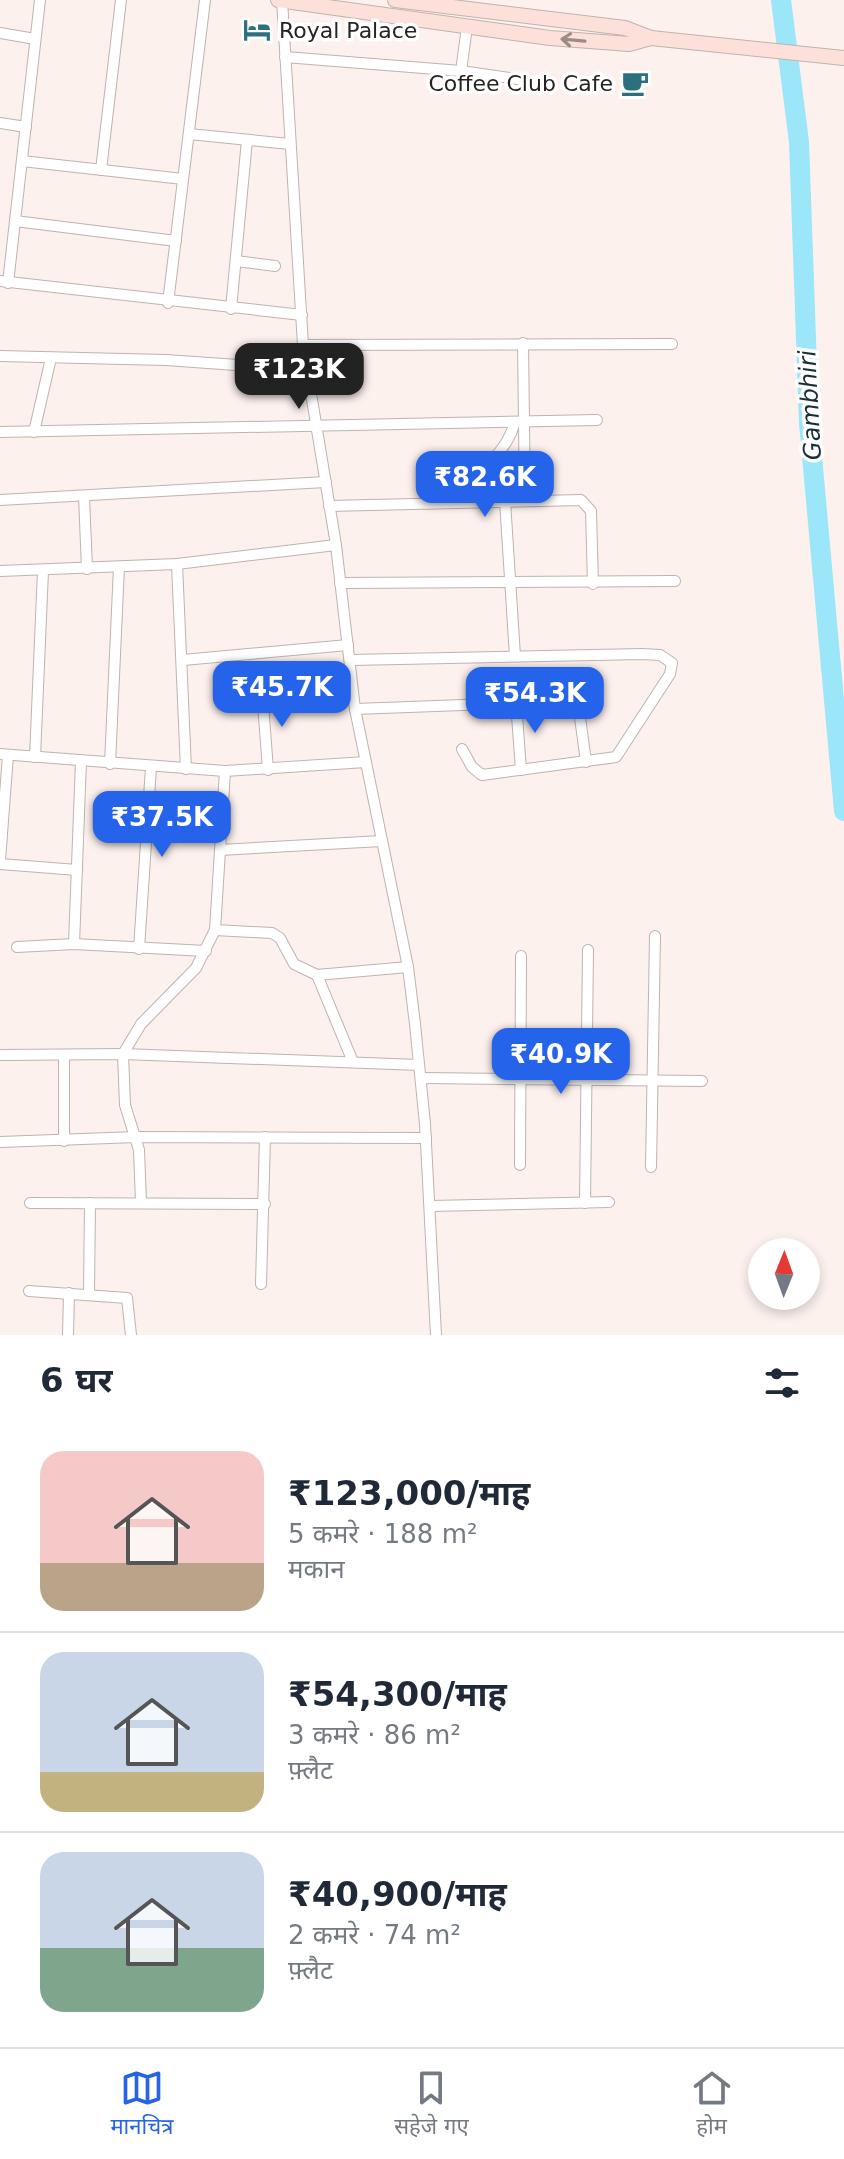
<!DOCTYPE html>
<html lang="hi">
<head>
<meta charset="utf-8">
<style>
  :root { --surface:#fff; --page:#f2f2f3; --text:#1f2937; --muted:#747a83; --line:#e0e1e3; --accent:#2563eb }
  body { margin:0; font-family:"DejaVu Sans","Noto Sans Devanagari",sans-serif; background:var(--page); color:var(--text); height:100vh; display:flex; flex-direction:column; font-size:30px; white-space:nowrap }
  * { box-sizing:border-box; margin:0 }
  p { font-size:26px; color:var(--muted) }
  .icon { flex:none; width:44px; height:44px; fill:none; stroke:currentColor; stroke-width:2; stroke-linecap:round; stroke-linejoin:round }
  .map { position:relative; height:1335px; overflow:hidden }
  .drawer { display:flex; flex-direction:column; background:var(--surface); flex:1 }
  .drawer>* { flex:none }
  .needle { width:52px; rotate:1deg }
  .controls { position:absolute; left:748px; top:1238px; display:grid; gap:16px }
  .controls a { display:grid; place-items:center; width:72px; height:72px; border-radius:50%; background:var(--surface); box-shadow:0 4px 12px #0003; font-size:40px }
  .price { position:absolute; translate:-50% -68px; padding:0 18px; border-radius:16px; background:var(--accent); color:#fff; font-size:26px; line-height:52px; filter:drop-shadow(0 2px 4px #0008) }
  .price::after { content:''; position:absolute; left:50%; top:48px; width:24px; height:18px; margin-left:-12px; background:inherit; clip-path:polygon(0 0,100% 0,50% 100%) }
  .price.active { background:#222; color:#fff }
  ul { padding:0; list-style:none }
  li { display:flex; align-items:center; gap:24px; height:200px; padding:0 40px }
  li+li { border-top:2px solid var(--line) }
  li span { display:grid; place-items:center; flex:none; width:224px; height:160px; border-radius:24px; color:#555 }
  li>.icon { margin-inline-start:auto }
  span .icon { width:96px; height:96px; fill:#fffc; stroke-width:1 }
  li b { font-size:34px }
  h2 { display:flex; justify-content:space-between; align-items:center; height:96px; padding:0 40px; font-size:34px }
  .menu { display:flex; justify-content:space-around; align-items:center; height:112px; border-top:2px solid var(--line); background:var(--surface); font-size:22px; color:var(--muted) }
  .menu a { display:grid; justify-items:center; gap:4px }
  .menu .active { color:var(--accent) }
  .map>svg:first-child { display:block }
</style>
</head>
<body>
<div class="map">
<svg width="844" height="1335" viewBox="0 0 844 1335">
  <rect width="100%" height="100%" fill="#fdf1ee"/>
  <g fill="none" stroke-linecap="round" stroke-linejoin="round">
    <path stroke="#9be6f9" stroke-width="20" d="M 781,0 L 799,142 L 809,423 L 844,811"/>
    <g stroke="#beb3b0" stroke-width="12">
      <g id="street">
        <path d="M 282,0 L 303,345 L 336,545 L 355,709 L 408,967 L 415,1024 L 425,1124 L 436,1335"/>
        <path d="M 0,33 L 35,39"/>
        <path d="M 285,57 L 461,71 L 524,80"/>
        <path d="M 461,71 L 467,27"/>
        <path d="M 0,123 L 26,127"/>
        <path d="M 189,134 L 290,144"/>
        <path d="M 22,161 L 183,179"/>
        <path d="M 101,170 L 121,0"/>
        <path d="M 15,221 L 176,241"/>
        <path d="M 236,261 L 275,266"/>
        <path d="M 0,281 L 302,315"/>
        <path d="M 8,283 L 40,0"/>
        <path d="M 168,303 L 205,0"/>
        <path d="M 231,309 L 247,140"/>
        <path d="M 523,343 L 525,501"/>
        <path d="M 303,345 L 672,344"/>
        <path d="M 0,356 L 166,360 L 307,370"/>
        <path d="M 0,432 L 597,420"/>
        <path d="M 34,432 L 51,358"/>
        <path d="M 84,496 L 87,569"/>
        <path d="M 0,500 L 326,482"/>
        <path d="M 505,501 L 515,656"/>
        <path d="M 476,502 C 480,461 506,456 515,422"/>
        <path d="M 329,506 L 581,500 L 591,511 L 593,584"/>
        <path d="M 177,564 L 186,769"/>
        <path d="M 0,571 L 177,564 L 336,545"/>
        <path d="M 340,583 L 675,581"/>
        <path d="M 183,660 L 348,645"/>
        <path d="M 350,660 L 642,654 L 660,655 L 672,663 L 670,674 L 616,757 L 482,775 L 472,767 L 462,749"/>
        <path d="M 262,690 L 268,770"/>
        <path d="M 516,702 L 521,770"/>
        <path d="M 355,709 L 571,701 L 579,710 L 586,762"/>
        <path d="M 0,754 L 225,771 L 215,930 L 272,933 L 280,938 L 294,964 L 317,975 L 408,967"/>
        <path d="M 35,757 L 43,571"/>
        <path d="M 110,764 L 119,567"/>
        <path d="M 225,771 L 366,762"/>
        <path d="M 220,850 L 382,841"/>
        <path d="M 0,860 L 8,755"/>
        <path d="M 0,864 L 77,870"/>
        <path d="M 74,944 L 81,761"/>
        <path d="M 17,947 L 74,944 L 206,951"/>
        <path d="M 139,949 L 151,767"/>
        <path d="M 317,975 L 353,1062"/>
        <path d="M 0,1055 L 123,1054 L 419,1065"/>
        <path d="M 421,1078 L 702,1081"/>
        <path d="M 64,1141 L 64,1055"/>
        <path d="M 0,1142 L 137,1137 L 426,1138"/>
        <path d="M 520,1165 L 521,956"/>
        <path d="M 651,1167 L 655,936"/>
        <path d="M 141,1202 L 139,1150 L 125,1105 L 123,1054 L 141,1024 L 196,968 L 215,930"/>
        <path d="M 30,1203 L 265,1204"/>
        <path d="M 585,1203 L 588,950"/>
        <path d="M 431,1206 L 609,1202"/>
        <path d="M 261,1284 L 265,1137"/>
        <path d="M 29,1291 L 127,1298 L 131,1335"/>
        <path d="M 89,1294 L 90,1203"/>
        <path d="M 68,1335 L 69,1293"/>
      </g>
    </g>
    <g stroke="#beb3b0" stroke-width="16">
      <g id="secondary">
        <path d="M 278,0 L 550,38 L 629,44 L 651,38"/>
        <path d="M 395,0 L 625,28 L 651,38 L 844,58"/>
      </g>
    </g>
    <use href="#street" stroke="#fff" stroke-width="10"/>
    <use href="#secondary" stroke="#fde0d9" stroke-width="14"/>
  </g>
  <defs><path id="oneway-shaft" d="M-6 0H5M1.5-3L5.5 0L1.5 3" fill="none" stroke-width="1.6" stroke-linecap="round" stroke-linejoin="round" transform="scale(2)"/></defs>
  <use stroke="#9d8b87" href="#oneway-shaft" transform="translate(573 40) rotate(-175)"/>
  <defs>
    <g id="hotel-bare" transform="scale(2.16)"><path d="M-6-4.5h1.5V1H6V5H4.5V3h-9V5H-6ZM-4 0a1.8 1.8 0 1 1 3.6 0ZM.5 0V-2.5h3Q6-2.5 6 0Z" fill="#2c7080" stroke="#fff" stroke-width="2.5" paint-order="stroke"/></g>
    <g id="cafe-bare" transform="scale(2.16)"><path d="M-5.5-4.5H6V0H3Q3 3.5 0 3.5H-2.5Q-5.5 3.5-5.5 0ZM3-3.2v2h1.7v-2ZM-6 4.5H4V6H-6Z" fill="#2c7080" stroke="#fff" stroke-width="2.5" paint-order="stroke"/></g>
  </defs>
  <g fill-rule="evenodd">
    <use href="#hotel-bare" x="257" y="30"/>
    <use href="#cafe-bare" x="635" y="83"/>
  </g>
  <g text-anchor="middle" stroke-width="7" stroke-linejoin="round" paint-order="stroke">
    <g font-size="22" fill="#272322" stroke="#fff" text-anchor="start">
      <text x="279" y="38">Royal Palace</text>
      <text x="613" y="91" text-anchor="end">Coffee Club Cafe</text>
    </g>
    <g font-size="24" font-style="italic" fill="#172f35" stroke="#fff">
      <text transform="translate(810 405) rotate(-93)" y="8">Gambhiri</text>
    </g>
  </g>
</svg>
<div class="controls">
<a><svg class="needle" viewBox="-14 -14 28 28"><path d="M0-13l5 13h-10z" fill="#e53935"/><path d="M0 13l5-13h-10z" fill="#747a83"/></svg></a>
</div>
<b class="price active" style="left:299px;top:411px">₹123K</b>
<b class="price" style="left:485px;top:519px">₹82.6K</b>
<b class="price" style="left:282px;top:729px">₹45.7K</b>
<b class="price" style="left:535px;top:735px">₹54.3K</b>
<b class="price" style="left:162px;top:859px">₹37.5K</b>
<b class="price" style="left:561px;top:1096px">₹40.9K</b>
</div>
<section class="drawer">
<h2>6 घर<svg class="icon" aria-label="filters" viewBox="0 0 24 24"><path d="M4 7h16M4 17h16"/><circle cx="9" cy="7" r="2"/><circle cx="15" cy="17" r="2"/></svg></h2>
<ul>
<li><span style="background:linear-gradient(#f6c9c9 70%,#b9a48a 0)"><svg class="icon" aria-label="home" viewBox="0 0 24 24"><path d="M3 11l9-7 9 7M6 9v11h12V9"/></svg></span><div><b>₹123,000/माह</b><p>5 कमरे · 188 m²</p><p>मकान</p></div></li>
<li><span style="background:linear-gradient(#c9d6e8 75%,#c2b280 0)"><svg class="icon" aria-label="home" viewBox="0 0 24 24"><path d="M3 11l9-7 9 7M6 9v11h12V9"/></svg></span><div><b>₹54,300/माह</b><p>3 कमरे · 86 m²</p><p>फ़्लैट</p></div></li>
<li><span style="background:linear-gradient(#c9d6e8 60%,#7fa58c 0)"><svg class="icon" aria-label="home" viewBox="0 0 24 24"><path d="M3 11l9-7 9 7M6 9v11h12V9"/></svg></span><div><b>₹40,900/माह</b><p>2 कमरे · 74 m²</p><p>फ़्लैट</p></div></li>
</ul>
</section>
<nav class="menu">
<a class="active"><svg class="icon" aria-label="map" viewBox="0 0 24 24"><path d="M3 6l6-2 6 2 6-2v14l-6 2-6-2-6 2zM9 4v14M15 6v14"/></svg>मानचित्र</a>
<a><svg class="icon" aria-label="saved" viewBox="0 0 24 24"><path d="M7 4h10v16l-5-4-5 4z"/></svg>सहेजे गए</a>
<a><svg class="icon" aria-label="home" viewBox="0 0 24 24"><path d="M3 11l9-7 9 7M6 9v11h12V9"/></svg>होम</a>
</nav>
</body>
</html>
